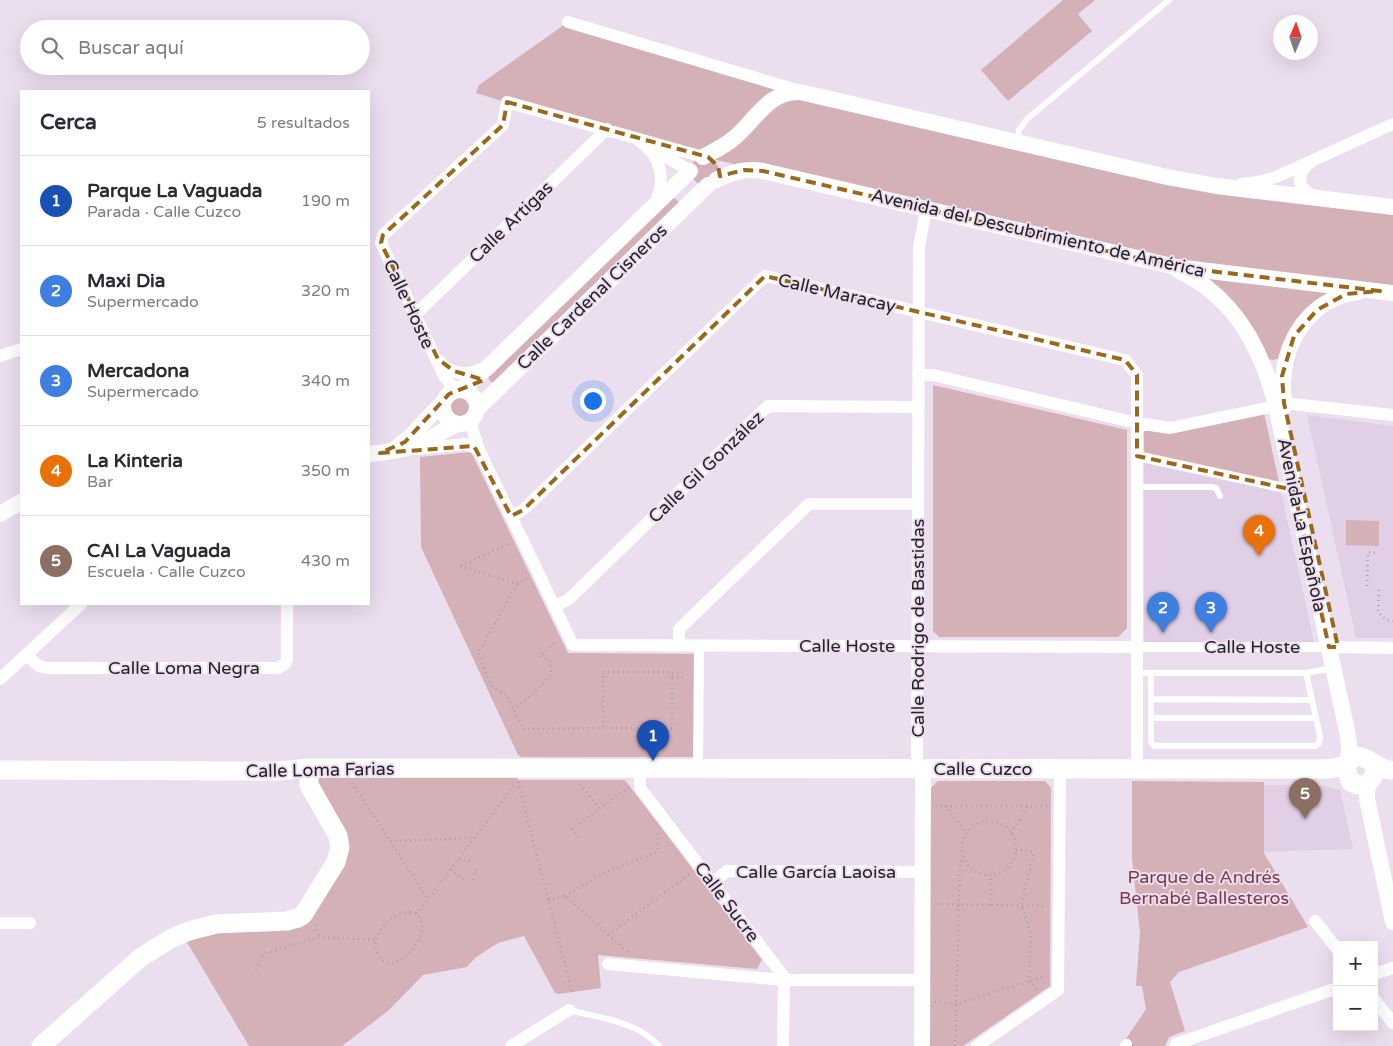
<!DOCTYPE html>
<html lang="es">
<meta charset="utf-8">
<style>
:root{--surface:#fff;--page:#f2f2f3;--text:#2b2b33;--muted:#7c7c81;--line:#e1e1e2;--accent:#db2777}
body{margin:0;font-family:"Varela Round",sans-serif;background:var(--page);color:var(--text)}
.controls{position:absolute;right:15px;bottom:15px;display:grid;overflow:hidden;border-radius:0px;box-shadow:0 5px 20px #0002}
.controls button{width:45px;height:45px;display:grid;place-items:center;padding:0;border:0;border-bottom:1px solid var(--line);background:var(--surface);color:var(--text);font:25px sans-serif}
.compass{position:absolute;left:1273px;top:15px;width:45px;height:45px;border-radius:50%;background:var(--surface);box-shadow:0 5px 20px #0002;rotate:2deg}
.you{position:absolute;left:592px;top:400px;width:18px;height:18px;margin:-12px;border:4px solid #fff;border-radius:50%;background:#1a73e8;box-shadow:0 0 0 8px #1a73e833}
.badge{display:grid;place-items:center;width:32px;height:32px;border-radius:50%;background:var(--accent);color:#fff;font-size:16px;font-weight:700}
.pin{position:absolute;translate:-50% -41px;filter:drop-shadow(0 1px 2px #0008)}
.pin::after{content:'';position:absolute;top:26px;width:18px;height:15px;background:inherit;clip-path:polygon(0 0,100% 0,50% 100%)}
.list{margin:0;padding:0;list-style:none}
h2{display:flex;justify-content:space-between;align-items:center;height:65px;margin:0;padding:0 20px;font-size:21px}
h2 small{font-size:16px;font-weight:400;color:var(--muted)}
.list li{display:grid;grid-template-columns:32px 1fr auto;gap:15px;align-items:center;box-sizing:border-box;height:90px;padding:0 20px;border-top:1px solid var(--line)}
.list b{display:block;font-size:19px;white-space:nowrap}
.list p{margin:0;font-size:16px;white-space:nowrap;color:var(--muted)}
.list em{font-size:16px;font-style:normal;color:var(--muted)}
.icon{flex:none;width:28px;height:28px;fill:none;stroke:currentColor;stroke-width:2;stroke-linecap:round;stroke-linejoin:round}
.map{position:relative;flex:none;width:1393px;height:1046px;overflow:hidden}
.search{position:absolute;background:var(--surface);box-shadow:0 5px 20px #0002;left:20px;top:20px;width:350px;height:55px;display:flex;align-items:center;gap:12px;box-sizing:border-box;padding:0 18px;border-radius:28px;color:var(--muted);font-size:19px}
.panel{position:absolute;background:var(--surface);box-shadow:0 5px 20px #0002;left:20px;top:90px;width:350px;height:515px;border-radius:0px}
.map>svg:first-child{display:block}
</style>
<div class="map">
<svg width="1393" height="1046" viewBox="0 0 1393 1046">
<rect width="100%" height="100%" fill="#ebdeef"/>
<path fill="#e1cfe6" d="M1307,415L1393,426V638H1356Z
M1144,457L1280,487L1315,647H1144Z
M1264,785L1324,786L1340,790L1353,849L1264,852Z"/>
<path fill="#d4b0b7" d="M1063,0H1095L1078,14L1092,31L1008,101L981,70Z
M568,22L771,81L1167,177L1393,207V293L1336,298L1280,358L1273,360L1266,359L1194,278L713,159L718,166L719,171L700,185L693,179L692,165L694,161L476,93L479,85Z
M672,197L678,201L681,206L496,384L490,381L487,374Z
M933,385L1127,430V628L1118,637H939L933,631Z
M452,392H468L476,401L470,421C450,432 433,405 452,392Z
M1263,408L1280,487L1144,457V423L1170,428Z
M471,452L568,653L699,654L698,757H521L518,755L421,547L420,457Z
M1346,520L1379,521V546L1346,545Z
M320,776H517L518,780H625L762,960L757,969L598,955L601,988L559,994L555,993L524,936L498,943L475,958L467,967L423,975L388,1011L342,1046H249L185,939L192,934L287,926L340,865L316,787L318,778Z
M938,781H1045L1051,788L1050,986L963,1046H929L930,789Z
M1132,781L1264,782V853L1308,927L1179,972L1170,982L1185,1031L1169,1037L1165,1046H1125L1124,1042L1146,1009L1142,986H1136L1140,933L1132,858Z"/>
<g fill="none" stroke-linecap="round" stroke-linejoin="round">
<path stroke="#a99fac" stroke-width="2.5" stroke-dasharray="1 4" stroke-linecap="butt" d="M460,566L517,584L528,578
M461,566L510,543
M517,584L478,653L491,685L507,696L523,729L603,728
M1367,586L1368,552L1379,553
M1379,590L1378,612L1386,620L1393,621
M603,672H672V728H603Z
M672,677H687
M513,710L533,694L551,675L550,661L540,656L553,644L558,642
M518,782L572,992
M352,783L428,899
M580,784L599,808
M936,806H1048
M945,806L967,832
M962 848a27 27 0 1 1 54 0a27 27 0 1 1-54 0Z
M1011,833L1028,806
M579,837L572,829L629,787
M390,841L473,838
M1016,850H1024L1034,853L1021,905L1031,933L1029,981L1038,991
M459,859L470,861
M451,869L464,881
M473,880L476,866
M565,896L606,872L657,852L658,833
M548,900L565,896L629,953
M937,904L1047,906
M991,905V875
M410,912C439,917 410,970 384,962C362,944 387,912 410,912Z
M417,914L515,784
M315,925L320,937
M608,935L691,873
M256,970L263,954L320,937L375,940
M935,1002L956,1004L1046,976
M955,1046L960,865L963,856"/>
<path stroke="#fff" stroke-width="6" d="M1017,141L1019,130L1027,119L1169,0
M1136,487H1211L1216,488L1220,496
M1137,673H1306L1332,668
M1151,673V742L1154,746H1315L1319,743L1320,736L1306,673
M1151,699L1312,700
M1151,718H1316
M569,1010C599,1018 637,1021 659,1046"/>
<path stroke="#fff" stroke-width="10" d="M1137,456L1294,490
M1137,647H1334
M698,768L699,646
M1125,1046L1127,1044"/>
<path stroke="#fff" stroke-width="12" d="M568,22L800,91
M639,141C662,156 666,180 655,204
M650,147L690,171
M1310,163C1294,175 1298,191 1317,197
M1241,184L1258,182L1276,177L1393,124
M381,243L383,235L503,125L507,102L703,157
M381,243L444,376L451,385L460,390
M415,315L607,129
M0,356L21,349
M438,360C450,374 466,377 483,368
M918,375H933L1137,423L1170,428L1276,406
M1284,403L1393,415
M473,418L472,428L479,450L573,645L1137,647
M416,449L466,444L479,450
M511,516L523,510L765,276L1125,360L1137,375V770
M554,607L569,599L768,406L918,407
M679,646V629L809,504H918
M1338,647L1393,648
M26,655L39,666L47,668H278L285,664L287,659V604
M0,679L81,604
M640,768V788L784,977L783,1046
M917,769L919,247L926,209
M712,883L727,871L923,872
M1315,921L1337,949
M0,923H30
M608,964L784,980H923
M1374,974L1393,968
M1374,999L1393,1023
M511,1046L569,1010
M977,1046L1058,990L1060,770
M1175,1046L1176,1044L1337,988"/>
<path stroke="#fff" stroke-width="16" d="M703,157C714,151 725,146 734,138C755,121 769,90 800,92L1167,177L1216,186L1393,207
M716,180C732,172 745,168 763,171L1176,267L1393,293
M1179,271C1234,296 1262,349 1276,406L1347,731L1349,744L1348,763
M460,390L488,367L690,171
M443 407a17 17 0 1 1 34 0a17 17 0 1 1-34 0Z
M1285,406C1275,355 1303,299 1358,292
M477,409L708,185
M396,448L411,436L444,401
M369,454C387,452 405,450 422,443C434,437 445,429 457,424
M0,514L21,502
M917,769L923,775L922,1046
M1370,781L1367,790V799L1393,922"/>
<path stroke="#fff" stroke-width="19" d="M1372,762L1375,769C1374,783 1362,789 1351,782L1346,770C1353,740 1374,768 1389,770
M0,770L277,771L309,768L1325,769L1340,767L1348,763
M41,1046L140,958L170,939L189,931L216,924L287,921L298,918L303,915L336,862L340,847L338,836L309,785V768"/>
</g>
<path fill="none" stroke="#9a681c" stroke-width="4" stroke-dasharray="10 6" stroke-linejoin="round" d="M507,102L708,157L718,166L720,176L744,170L763,171L1176,267L1380,291L1346,294L1317,310L1294,336L1282,376L1284,403L1338,647H1329L1294,490L1137,456V375L1125,360L765,276L523,510L511,516L474,446L380,453L405,442L449,394L484,380L454,371L438,359L381,243L383,235L503,125Z"/>
<g text-anchor="middle" dominant-baseline="central" stroke-width="4" stroke-linejoin="round" paint-order="stroke">
<g font-size="18" fill="#262127" stroke="#ebdeef">
<text transform="translate(511 222) rotate(-44)">Calle Artigas</text>
<text transform="translate(1038 233) rotate(13)">Avenida del Descubrimiento de América</text>
<text transform="translate(837 293) rotate(13)">Calle Maracay</text>
<text transform="translate(592 297) rotate(-44)">Calle Cardenal Cisneros</text>
<text transform="translate(409 304) rotate(65)">Calle Hoste</text>
<text transform="translate(706 467) rotate(-44)">Calle Gil González</text>
<text transform="translate(1302 525) rotate(78)">Avenida La Española</text>
<text transform="translate(918 628) rotate(-90)">Calle Rodrigo de Bastidas</text>
<text x="847" y="646">Calle Hoste</text>
<text x="1252" y="647">Calle Hoste</text>
<text x="184" y="668">Calle Loma Negra</text>
<text x="983" y="769">Calle Cuzco</text>
<text transform="translate(320 770) rotate(-1)">Calle Loma Farias</text>
<text x="816" y="872">Calle García Laoisa</text>
<text transform="translate(727 902) rotate(53)">Calle Sucre</text>
</g>
<g font-size="18" fill="#7a394a" stroke="#ebdeef">
<text x="1204" y="877">Parque de Andrés<tspan x="1204" dy="21">Bernabé Ballesteros</tspan></text>
</g>
</g>
</svg>
<div class="controls">
<button>+</button>
<button>−</button>
</div>
<svg class="compass" viewBox="-18 -18 36 36"><path d="M0-13l5 13h-10z" fill="#e53935"/><path d="M0 13l5-13h-10z" fill="#7c7c81"/></svg>
<div class="you"></div>
<div class="pin badge" style="left:653px;top:761px;background:#1a4fb4">1</div>
<div class="pin badge" style="left:1163px;top:633px;background:#3f7fe0">2</div>
<div class="pin badge" style="left:1211px;top:633px;background:#3f7fe0">3</div>
<div class="pin badge" style="left:1259px;top:556px;background:#e8710a">4</div>
<div class="pin badge" style="left:1305px;top:819px;background:#8d6e63">5</div>
<div class="search"><svg class="icon" aria-label="search" viewBox="0 0 24 24"><circle cx="10" cy="10" r="6"/><path d="M15 15l6 6"/></svg>Buscar aquí</div>
<section class="panel">
<h2>Cerca<small>5 resultados</small></h2>
<ul class="list">
<li><span class="badge" style="background:#1a4fb4">1</span><div><b>Parque La Vaguada</b><p>Parada · Calle Cuzco</p></div><em>190 m</em></li>
<li><span class="badge" style="background:#3f7fe0">2</span><div><b>Maxi Dia</b><p>Supermercado</p></div><em>320 m</em></li>
<li><span class="badge" style="background:#3f7fe0">3</span><div><b>Mercadona</b><p>Supermercado</p></div><em>340 m</em></li>
<li><span class="badge" style="background:#e8710a">4</span><div><b>La Kinteria</b><p>Bar</p></div><em>350 m</em></li>
<li><span class="badge" style="background:#8d6e63">5</span><div><b>CAI La Vaguada</b><p>Escuela · Calle Cuzco</p></div><em>430 m</em></li>
</ul>
</section>
</div>
